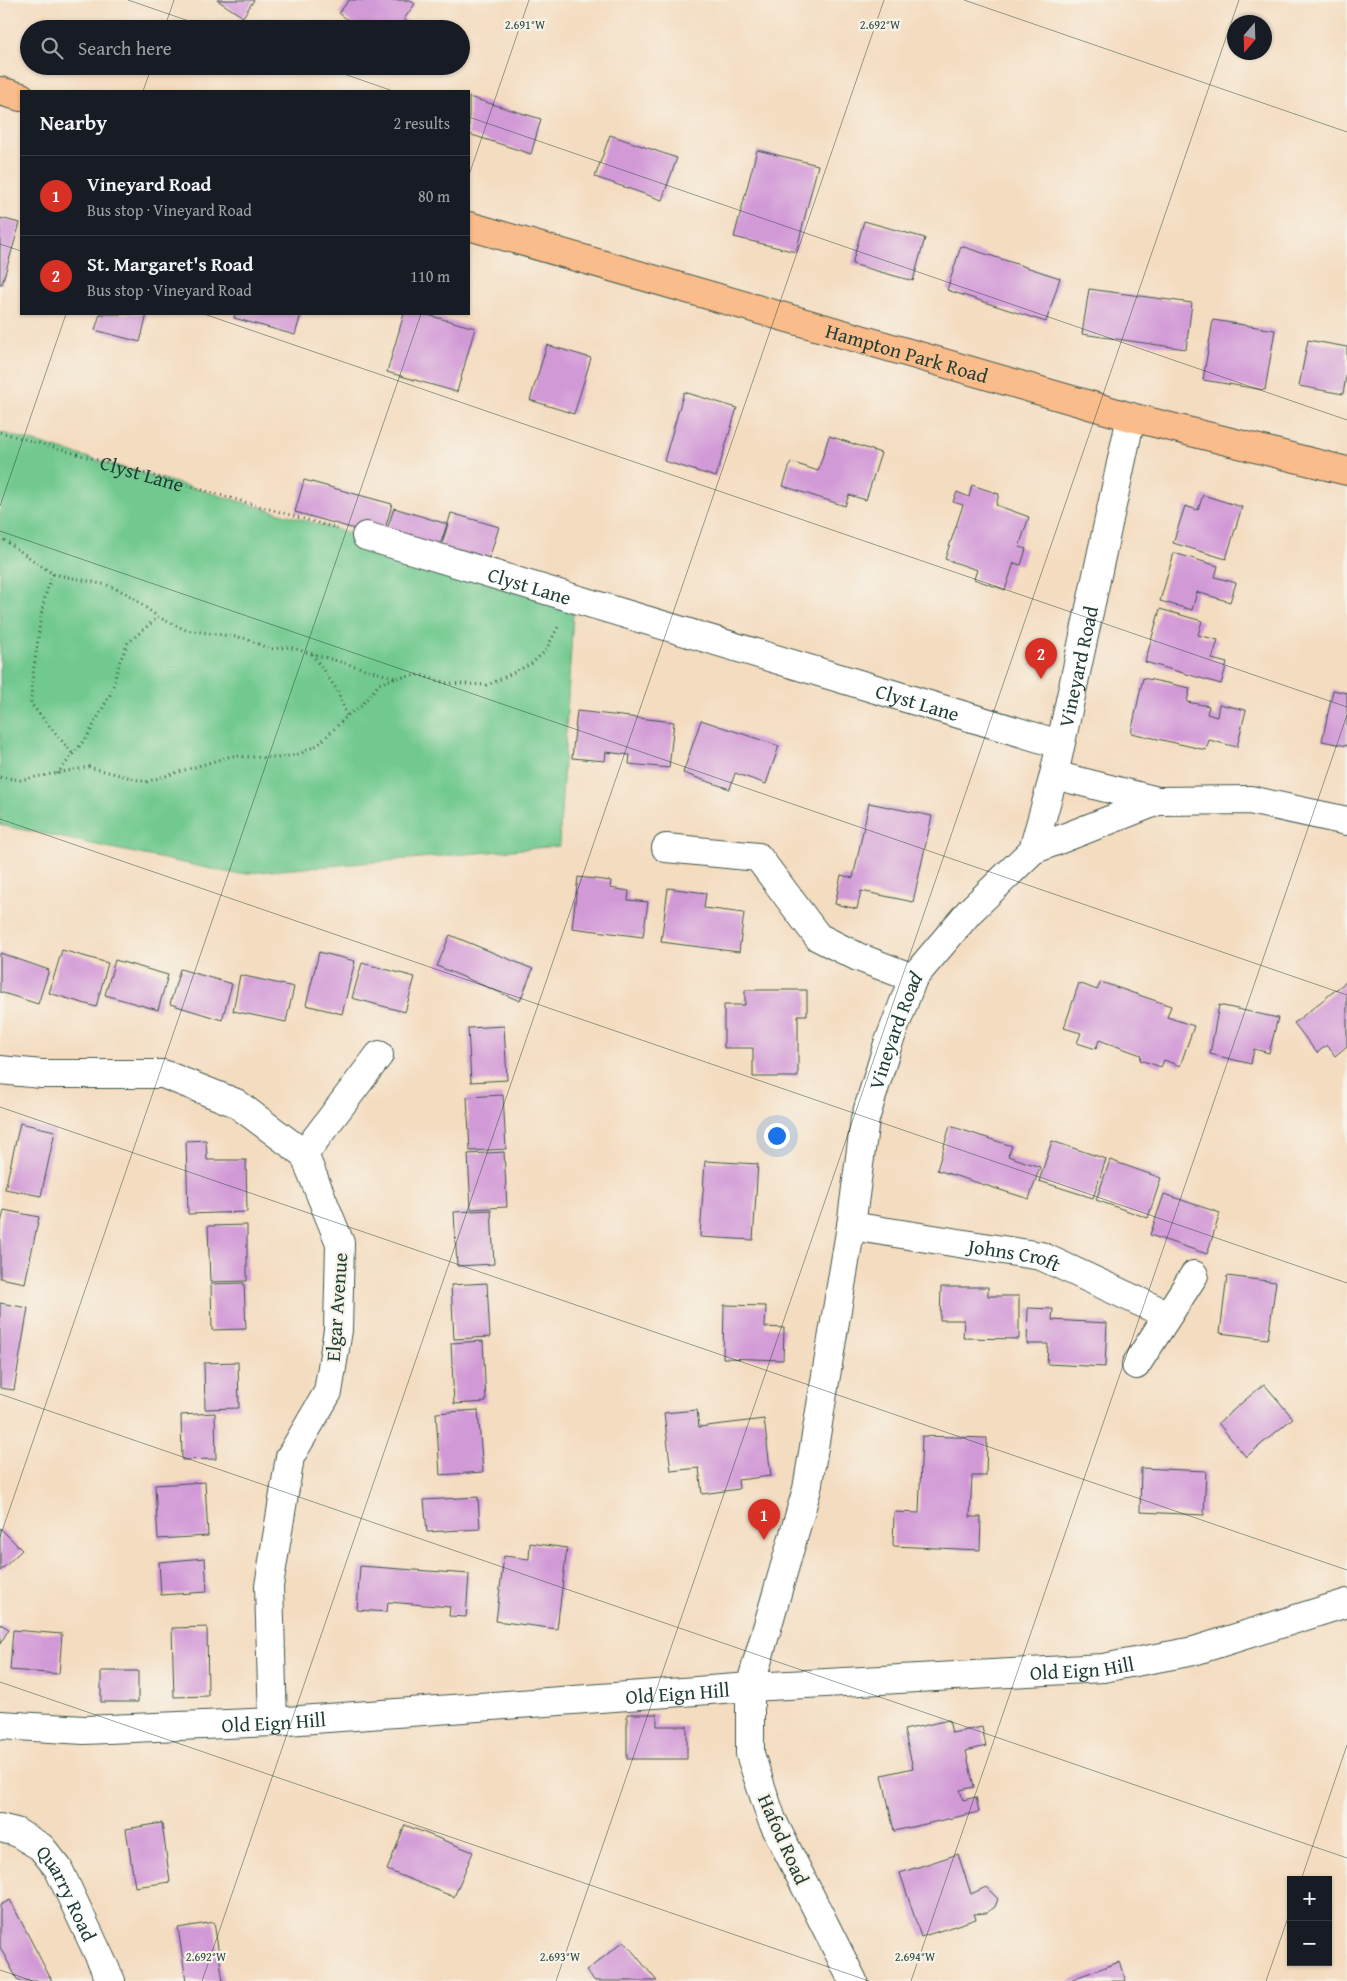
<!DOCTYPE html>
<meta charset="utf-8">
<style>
:root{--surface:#171b24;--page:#242831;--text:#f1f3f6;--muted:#9ea1a6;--line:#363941;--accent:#d93025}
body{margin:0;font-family:"Gentium Book Plus",serif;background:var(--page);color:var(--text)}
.controls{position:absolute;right:15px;bottom:15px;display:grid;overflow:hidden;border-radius:0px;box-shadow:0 1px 4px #0004}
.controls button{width:45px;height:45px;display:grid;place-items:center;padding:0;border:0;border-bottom:1px solid var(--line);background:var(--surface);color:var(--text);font:25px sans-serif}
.compass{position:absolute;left:1227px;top:15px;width:45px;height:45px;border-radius:50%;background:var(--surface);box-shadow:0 1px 4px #0004;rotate:199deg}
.you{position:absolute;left:776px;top:1135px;width:18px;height:18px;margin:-12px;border:4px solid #fff;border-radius:50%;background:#1a73e8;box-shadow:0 0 0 8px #1a73e833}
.badge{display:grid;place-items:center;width:32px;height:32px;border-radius:50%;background:var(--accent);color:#fff;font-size:16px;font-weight:700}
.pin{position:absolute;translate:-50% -41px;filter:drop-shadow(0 1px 2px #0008)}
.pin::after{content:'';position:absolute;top:26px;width:18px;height:15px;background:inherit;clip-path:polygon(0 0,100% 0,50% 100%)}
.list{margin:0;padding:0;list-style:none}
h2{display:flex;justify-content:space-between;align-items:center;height:65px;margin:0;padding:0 20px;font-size:21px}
h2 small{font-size:16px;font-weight:400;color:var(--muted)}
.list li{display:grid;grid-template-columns:32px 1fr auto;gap:15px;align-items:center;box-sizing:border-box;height:80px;padding:0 20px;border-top:1px solid var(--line)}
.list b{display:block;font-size:19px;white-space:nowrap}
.list p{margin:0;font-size:16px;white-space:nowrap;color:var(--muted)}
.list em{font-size:16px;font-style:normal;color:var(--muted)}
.icon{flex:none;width:28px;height:28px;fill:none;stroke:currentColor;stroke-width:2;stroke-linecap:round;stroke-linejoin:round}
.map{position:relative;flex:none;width:1347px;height:1981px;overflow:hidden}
.search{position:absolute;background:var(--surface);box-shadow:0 1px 4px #0004;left:20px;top:20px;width:450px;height:55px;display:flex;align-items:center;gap:12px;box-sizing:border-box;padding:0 18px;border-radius:28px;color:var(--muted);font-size:19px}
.panel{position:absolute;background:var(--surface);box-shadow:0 1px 4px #0004;left:20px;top:90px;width:450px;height:225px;border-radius:0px}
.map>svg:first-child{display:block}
</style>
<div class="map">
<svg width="1347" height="1981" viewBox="0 0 1347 1981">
<rect width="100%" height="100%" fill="#f7f3e8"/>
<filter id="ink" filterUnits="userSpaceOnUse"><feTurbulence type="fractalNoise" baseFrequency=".02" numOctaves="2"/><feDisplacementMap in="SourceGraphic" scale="10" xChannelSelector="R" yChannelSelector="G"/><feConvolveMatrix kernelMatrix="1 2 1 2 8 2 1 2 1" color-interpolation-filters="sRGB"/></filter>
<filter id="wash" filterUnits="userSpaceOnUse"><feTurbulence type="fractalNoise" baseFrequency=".0096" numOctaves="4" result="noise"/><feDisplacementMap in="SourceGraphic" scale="20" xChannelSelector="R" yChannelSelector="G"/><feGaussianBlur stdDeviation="1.12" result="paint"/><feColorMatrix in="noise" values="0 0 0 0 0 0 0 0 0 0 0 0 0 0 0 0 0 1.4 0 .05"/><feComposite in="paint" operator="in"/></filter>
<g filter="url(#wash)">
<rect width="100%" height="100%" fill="#f4dcc0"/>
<path fill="#71c98f" stroke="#488362" d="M0,432L574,598L559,846L236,874L0,825Z"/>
<g id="blocks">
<path fill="#d299d7" d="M217,0H254L243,17Z
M349,0H409L415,4L404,19L416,29H359L339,13Z
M469,97L541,119L531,154L469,134Z
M610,135L677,158L662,200L595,177Z
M757,150L818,165L796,252L734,237Z
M0,218L20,223L2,284H0Z
M864,221L925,238L913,281L852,264Z
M961,246L1060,278L1046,322L947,290Z
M1089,289L1192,303L1186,349L1082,334Z
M100,314H147L140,342L95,330Z
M235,314H301L295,335L234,318Z
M404,314H424L475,328L457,392L387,372Z
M1213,320L1275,330L1265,390L1203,380Z
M1308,340L1347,347V371L1343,394L1299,386Z
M547,345L591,358L574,414L530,400Z
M684,392L737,408L716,477L664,461Z
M829,436L881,453L866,500L849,495L845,506L783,486L791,462L818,471Z
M304,480L392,504L383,537L295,512Z
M972,485L999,494L996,505L1029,517L1019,547L1026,549L1021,565L1014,563L1005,590L974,579L977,570L945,559L963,505L953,502L957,492L969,497Z
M1203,495L1242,507L1226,559L1173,543L1185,506L1198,510Z
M394,508L447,524L438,552L385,536Z
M451,513L499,527L487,565L440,551Z
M1174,553L1218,566L1215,577L1236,583L1230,602L1197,592L1192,610L1160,601Z
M1160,609L1202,621L1198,635L1218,640L1212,659L1227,663L1221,684L1145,662Z
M1143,678L1190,688L1187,702L1209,706L1207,714L1217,717L1219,704L1246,710L1237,747L1209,740L1206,750L1131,733Z
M1333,690L1347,693V746L1322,741Z
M577,711L674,722L669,768L629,764L630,755L606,752L605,761L572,758Z
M701,720L779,746L766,784L735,773L730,789L683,773Z
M869,803L932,816L913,902L861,891L857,909L835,904L841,875L853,878Z
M578,877L611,881L610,888L629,891L628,900L648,902L643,937L572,928Z
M668,888L706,893L704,908L744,913L739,952L661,942Z
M450,935L533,969L520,1001L437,966Z
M62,950L108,963L96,1007L49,993Z
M319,952L355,961L342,1014L306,1005Z
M0,953L49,970L38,1004L0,992Z
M115,960L168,975L158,1010L105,995Z
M362,963L415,977L405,1012L352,998Z
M180,969L232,984L222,1020L170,1004Z
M240,975L294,987L286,1022L233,1011Z
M1347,981V1046L1335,1056L1327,1045L1317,1053L1294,1023Z
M1101,982L1171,1006L1167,1017L1194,1026L1180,1066L1164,1060L1161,1067L1140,1060L1141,1055L1099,1040L1096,1049L1077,1043L1081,1033L1064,1028L1079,983L1097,990Z
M745,990H807V1015H798V1077H753V1048H724V1005H745Z
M1219,1005L1278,1018L1269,1053L1254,1049L1251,1064L1210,1054Z
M504,1026L507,1080L471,1082L468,1028Z
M503,1095L506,1149L470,1151L467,1097Z
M20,1123L55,1131L41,1196L5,1189Z
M950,1126L1012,1146L1008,1156L1040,1167L1029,1199L937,1170Z
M206,1140L207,1160H246L247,1212L188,1214L186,1141Z
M1052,1141L1106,1159L1093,1198L1039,1181Z
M504,1152L507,1207L471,1209L468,1154Z
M1110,1160L1161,1178L1148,1218L1096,1200Z
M705,1161L758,1164L753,1240L700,1237Z
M1164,1194L1220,1213L1207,1254L1150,1235Z
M4,1210L39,1217L25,1283L0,1278V1228Z
M491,1210L494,1264L457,1266L454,1212Z
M247,1225V1281L210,1282L208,1226Z
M1227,1276L1276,1282L1268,1339L1220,1333Z
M244,1283L246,1329L212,1330L211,1284Z
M487,1283L490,1337L454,1339L451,1285Z
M941,1287H988V1296H1019V1339L963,1338L964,1320H940Z
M0,1303L28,1308L14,1390L0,1388Z
M724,1305L766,1306L765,1327L784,1328L783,1360L723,1358Z
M1028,1308L1053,1309L1052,1320L1107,1323L1105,1367L1047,1364L1048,1344H1027Z
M483,1341L486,1402L454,1404L451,1343Z
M238,1362L239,1408L205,1409L204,1363Z
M1264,1384L1293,1418L1246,1457L1218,1423Z
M478,1410L483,1472L440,1475L436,1413Z
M697,1410L699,1427L764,1419L771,1476L738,1480L739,1489L702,1494L699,1468L671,1471L664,1413Z
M215,1413L216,1459L182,1460L181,1415Z
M922,1436L987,1438L986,1476H972L970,1517H981L980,1550L893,1546L894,1512L919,1513Z
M1141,1468L1206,1471L1204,1515L1140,1512Z
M205,1482L208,1536L158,1539L155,1485Z
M478,1497L480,1529L427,1532L424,1500Z
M0,1528L22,1550L0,1571Z
M530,1543L567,1548L557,1629L496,1621L504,1556L529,1559Z
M205,1558L207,1592L161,1595L159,1562Z
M360,1566L469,1574L466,1617L449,1616L450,1607L388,1602L387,1612L357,1610Z
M0,1624L9,1629L0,1644Z
M207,1627L208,1696L174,1697L172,1628Z
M13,1630L62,1634L59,1674L10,1670Z
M101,1671H138V1702H101Z
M627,1714H657V1726H687V1759H627Z
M949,1720L952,1733L982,1727L986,1746L966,1751L974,1787L960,1790L963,1800L976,1797L979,1812L894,1831L882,1775L913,1768L904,1730Z
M162,1823L170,1882L135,1887L126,1829Z
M405,1825L473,1852L454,1897L387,1870Z
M958,1854L971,1894L986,1887L998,1899L995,1907L986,1913L974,1914L976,1919L921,1937L900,1873Z
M10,1900L52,1981H18L0,1947V1905Z
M214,1922L223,1981H186L178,1928Z
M624,1941L657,1981H595L586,1971Z
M1119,1962L1126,1981H1067Z"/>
</g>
</g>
<g filter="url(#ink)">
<use href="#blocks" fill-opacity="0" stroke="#3f5549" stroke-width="1"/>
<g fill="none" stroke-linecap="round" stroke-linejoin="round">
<g stroke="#3f5549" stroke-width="30">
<g id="minor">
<path id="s2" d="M366,536L1059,744"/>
<path d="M1054,775L1158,801L1250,800L1347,821"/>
<path d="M666,848L758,857L818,937L858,957L913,978"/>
<path d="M1033,850L1158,801"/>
<path d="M0,1070L42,1074H163L236,1103L304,1154L340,1243L338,1330L328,1392L290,1457L269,1586L273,1722"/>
<path d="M304,1154L379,1055"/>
<path id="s3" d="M851,1226L1041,1256L1168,1315"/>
<path d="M1136,1365L1194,1275"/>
<path id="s4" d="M0,1725L84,1730L273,1722L750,1687L1103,1668L1194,1651L1347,1603"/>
<path id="s5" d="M0,1828L16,1832L41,1847L58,1868L111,1981"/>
<path id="s6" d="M853,1981L772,1820L750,1754V1687L807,1489L851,1226L865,1119L887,1047L913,978L969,912L1033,850L1054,775L1131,417"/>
</g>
</g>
<g stroke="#3f5549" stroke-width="30">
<g id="major">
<path d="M0,91L21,97"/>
<path id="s7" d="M469,226L1131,417L1347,471"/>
</g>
</g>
<g stroke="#3f5549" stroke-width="3" stroke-dasharray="1 4" stroke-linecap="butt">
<path id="s1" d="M0,432L339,529"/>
<path d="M0,537L53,574L107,585L128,594L158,617L186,630L244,638L270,649L289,647L396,678L420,675L446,683L488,685L531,664L546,650L559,625"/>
<path d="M53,574C41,603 40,623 36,654C33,671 31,687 31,704L73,754"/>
<path d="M312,654L337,690L347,716"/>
<path d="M57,774L87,737L111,693L120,661L128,643L158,617"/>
<path d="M0,777L20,780L89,767L146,782L231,756L277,758L300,754L319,744L347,716L361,706L379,684L395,678"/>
</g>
<use href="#minor" stroke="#fff" stroke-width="28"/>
<use href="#major" stroke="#f9bc8a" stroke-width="28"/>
</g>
</g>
<path fill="none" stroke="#1f3d34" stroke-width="1" stroke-opacity="0.45" d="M128,0L212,29M964,0L1347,132M164,29L174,0M321,66L393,91M143,91L152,66M469,117L1347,420M469,175L529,0M0,244L21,251M204,314L1347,707M0,506L66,314M0,531L1347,995M0,819L1347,1283M0,1107L1347,1570M0,1394L1347,1858M0,1537L421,314M0,1682L869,1981M1301,1880L1347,1745M0,1970L33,1981M202,1981L884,0M556,1981L1239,0M911,1981L1347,715M1266,1981L1291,1909"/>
<g text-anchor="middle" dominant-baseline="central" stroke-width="4.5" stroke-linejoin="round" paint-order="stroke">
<g font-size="20" fill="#1f3d34" stroke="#f7f3e8">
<text stroke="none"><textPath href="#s7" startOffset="456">Hampton Park Road</textPath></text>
<text stroke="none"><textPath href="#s1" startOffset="148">Clyst Lane</textPath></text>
<text stroke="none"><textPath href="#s2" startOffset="171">Clyst Lane</textPath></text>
<text stroke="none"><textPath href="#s6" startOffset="1411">Vineyard Road</textPath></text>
<text stroke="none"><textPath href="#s2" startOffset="576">Clyst Lane</textPath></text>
<text stroke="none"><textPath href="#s6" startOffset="991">Vineyard Road</textPath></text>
<text stroke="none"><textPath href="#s3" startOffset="166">Johns Croft</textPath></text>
<text transform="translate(336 1307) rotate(-86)">Elgar Avenue</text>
<text stroke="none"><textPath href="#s4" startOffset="1084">Old Eign Hill</textPath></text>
<text stroke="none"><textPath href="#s4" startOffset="679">Old Eign Hill</textPath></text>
<text stroke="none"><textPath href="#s4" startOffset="274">Old Eign Hill</textPath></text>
<text transform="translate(784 1839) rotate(66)">Hafod Road</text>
<text stroke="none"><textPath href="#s5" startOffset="99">Quarry Road</textPath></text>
</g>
</g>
<g font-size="12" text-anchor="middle" fill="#1f3d34" stroke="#f7f3e8" stroke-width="4.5" stroke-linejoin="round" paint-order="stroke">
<text x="525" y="29">2.691°W</text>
<text x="880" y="29">2.692°W</text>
<text x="206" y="1961">2.692°W</text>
<text x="560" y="1961">2.693°W</text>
<text x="915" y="1961">2.694°W</text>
</g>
</svg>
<div class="controls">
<button>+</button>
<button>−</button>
</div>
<svg class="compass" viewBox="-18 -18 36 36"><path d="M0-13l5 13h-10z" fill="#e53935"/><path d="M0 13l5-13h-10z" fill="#9ea1a6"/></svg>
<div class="you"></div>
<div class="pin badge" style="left:764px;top:1540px">1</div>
<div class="pin badge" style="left:1041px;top:679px">2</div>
<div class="search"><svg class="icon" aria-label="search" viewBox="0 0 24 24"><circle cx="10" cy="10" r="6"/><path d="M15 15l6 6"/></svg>Search here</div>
<section class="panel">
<h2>Nearby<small>2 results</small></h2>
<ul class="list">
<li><span class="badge">1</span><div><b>Vineyard Road</b><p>Bus stop · Vineyard Road</p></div><em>80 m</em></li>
<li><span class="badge">2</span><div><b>St. Margaret's Road</b><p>Bus stop · Vineyard Road</p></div><em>110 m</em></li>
</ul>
</section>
</div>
